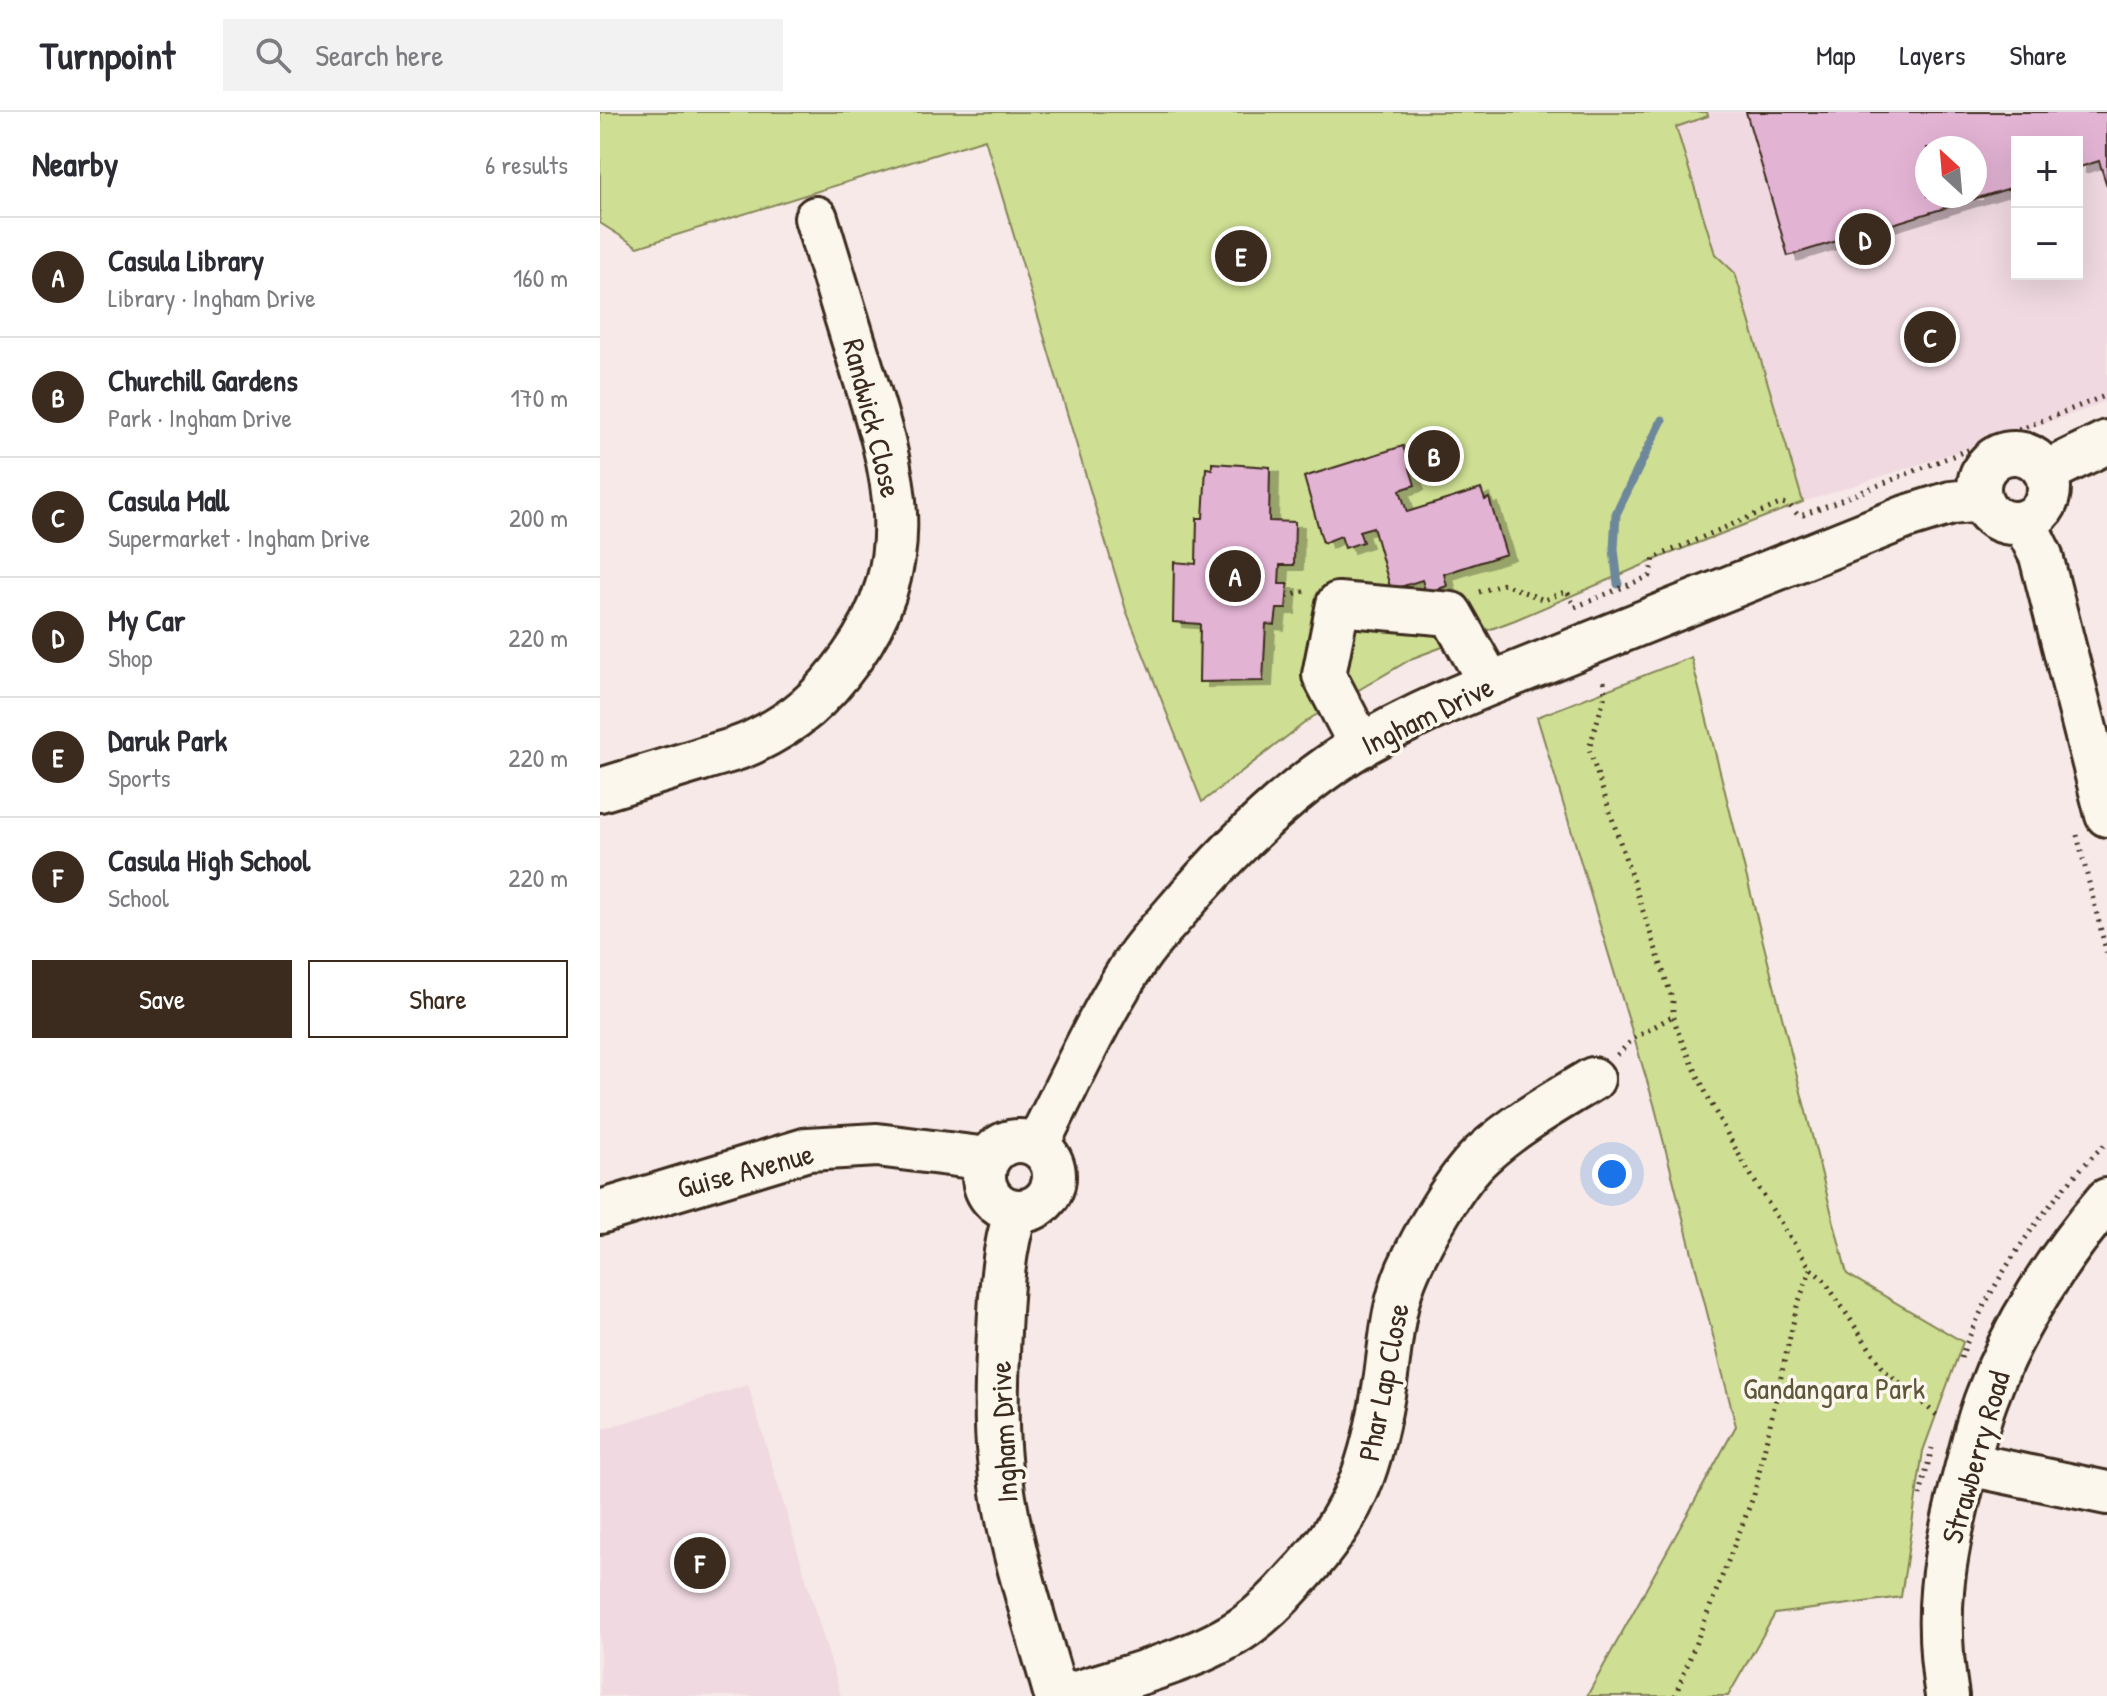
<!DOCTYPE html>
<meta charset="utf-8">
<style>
:root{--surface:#fff;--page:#f2f2f3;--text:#2b2b33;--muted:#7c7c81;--line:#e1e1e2;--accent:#3b2a1e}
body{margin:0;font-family:"Patrick Hand",sans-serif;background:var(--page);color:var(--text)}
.controls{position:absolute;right:24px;top:24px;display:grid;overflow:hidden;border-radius:0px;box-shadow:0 8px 32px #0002}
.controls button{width:72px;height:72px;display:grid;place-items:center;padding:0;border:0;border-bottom:2px solid var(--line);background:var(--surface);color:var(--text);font:40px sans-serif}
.compass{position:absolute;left:1315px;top:24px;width:72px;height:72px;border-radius:50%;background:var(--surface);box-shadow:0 8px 32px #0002;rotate:334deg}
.you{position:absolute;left:1012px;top:1062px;width:28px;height:28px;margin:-20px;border:6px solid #fff;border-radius:50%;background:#1a73e8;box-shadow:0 0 0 12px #1a73e833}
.badge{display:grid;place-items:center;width:52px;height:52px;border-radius:50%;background:var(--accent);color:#fff;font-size:26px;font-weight:700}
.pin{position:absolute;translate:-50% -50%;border:4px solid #fff;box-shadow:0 2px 8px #0006}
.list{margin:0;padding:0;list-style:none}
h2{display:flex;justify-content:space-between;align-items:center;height:104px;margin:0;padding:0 32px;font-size:34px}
h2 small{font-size:26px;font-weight:400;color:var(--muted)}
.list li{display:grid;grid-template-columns:52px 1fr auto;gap:24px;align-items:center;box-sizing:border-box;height:120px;padding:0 32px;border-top:2px solid var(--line)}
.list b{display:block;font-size:30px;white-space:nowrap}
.list p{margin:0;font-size:26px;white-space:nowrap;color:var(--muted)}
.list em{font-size:26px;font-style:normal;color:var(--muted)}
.actions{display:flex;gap:16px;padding:24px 32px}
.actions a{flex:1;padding:18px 0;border:2px solid var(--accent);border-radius:0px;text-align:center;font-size:28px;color:var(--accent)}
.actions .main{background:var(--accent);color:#fff}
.icon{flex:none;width:44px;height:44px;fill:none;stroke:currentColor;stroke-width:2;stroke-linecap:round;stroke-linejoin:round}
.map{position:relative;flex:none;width:1507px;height:1584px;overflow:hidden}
header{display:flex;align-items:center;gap:48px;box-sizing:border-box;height:112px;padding:0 40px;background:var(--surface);border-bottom:2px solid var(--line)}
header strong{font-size:38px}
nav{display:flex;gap:44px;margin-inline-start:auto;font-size:28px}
.search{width:560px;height:72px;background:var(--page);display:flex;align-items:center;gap:20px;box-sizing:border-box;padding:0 28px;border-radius:0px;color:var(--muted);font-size:30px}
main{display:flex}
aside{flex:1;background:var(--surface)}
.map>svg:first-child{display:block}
</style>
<header>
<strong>Turnpoint</strong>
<div class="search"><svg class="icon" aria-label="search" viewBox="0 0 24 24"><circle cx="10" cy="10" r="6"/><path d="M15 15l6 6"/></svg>Search here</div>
<nav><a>Map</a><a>Layers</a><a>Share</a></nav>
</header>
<main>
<aside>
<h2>Nearby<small>6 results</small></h2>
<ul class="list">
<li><span class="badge">A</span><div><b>Casula Library</b><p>Library · Ingham Drive</p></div><em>160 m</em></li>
<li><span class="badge">B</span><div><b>Churchill Gardens</b><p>Park · Ingham Drive</p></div><em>170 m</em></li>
<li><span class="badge">C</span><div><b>Casula Mall</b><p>Supermarket · Ingham Drive</p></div><em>200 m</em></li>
<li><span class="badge">D</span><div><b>My Car</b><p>Shop</p></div><em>220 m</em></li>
<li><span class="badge">E</span><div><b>Daruk Park</b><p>Sports</p></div><em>220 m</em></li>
<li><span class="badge">F</span><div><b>Casula High School</b><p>School</p></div><em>220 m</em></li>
</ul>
<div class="actions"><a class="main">Save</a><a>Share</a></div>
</aside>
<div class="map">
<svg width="1507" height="1584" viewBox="0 0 1507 1584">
<defs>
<filter id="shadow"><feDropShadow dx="9" dy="5" stdDeviation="0" flood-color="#0004"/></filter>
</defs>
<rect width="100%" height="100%" fill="#f6e9e7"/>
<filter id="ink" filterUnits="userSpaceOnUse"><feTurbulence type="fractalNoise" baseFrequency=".0125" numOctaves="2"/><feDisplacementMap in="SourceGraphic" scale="16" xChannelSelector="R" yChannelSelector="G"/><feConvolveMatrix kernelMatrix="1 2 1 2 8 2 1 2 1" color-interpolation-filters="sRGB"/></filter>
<g filter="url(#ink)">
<path fill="#f0d9e1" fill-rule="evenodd" d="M1107,0H1507V288L1485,298L1203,390L1135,161L1115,142L1076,15L1107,4ZM1417,30H1477V162H1417ZM1327,36H1375V84H1327Z
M148,1273L241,1584H0V1318Z"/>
<path fill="#cede92" stroke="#848458" stroke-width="2" d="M0,0H1107L1108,4L1076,15L1115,142L1135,161L1203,390L1064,444L915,508L813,546L711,606L602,690L526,498L385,27L38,135L0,111Z
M1091,545L1247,1162L1363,1230L1323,1339L1301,1485L1175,1502L1128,1584H987L1136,1314L1054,992L937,605Z"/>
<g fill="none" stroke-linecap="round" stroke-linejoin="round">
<path stroke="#6e889b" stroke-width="9" d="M1018,472L1014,437L1016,402L1062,308"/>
</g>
<path fill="#e3b3d4" stroke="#3b2a1e" stroke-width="2" fill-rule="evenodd" filter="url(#shadow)" d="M1146,0H1507V74L1499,49L1477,56V30H1417V74L1188,144ZM1327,36H1375V84H1327Z
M803,334L815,373L800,378L807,400L881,377L885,388L889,386L906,442L844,462L847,474L826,481L822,468L791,478L773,415L759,419L763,430L745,436L741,424L723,431L704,365Z
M612,351L670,355L669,409L695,410L694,453H680L679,472H688L686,497H677L675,513L666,512L663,569L599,570L600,512L573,510L574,450L596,452L597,406H603L606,356L612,357Z"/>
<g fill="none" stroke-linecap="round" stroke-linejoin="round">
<g stroke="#3b2a1e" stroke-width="48">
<path id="minor" d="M1379 376a35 35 0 1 1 70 0a35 35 0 1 1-70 0Z
M1446,360L1507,330
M1424,410L1441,444L1507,703
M761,634L724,563L738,492L851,502L890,571
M0,678C33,668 66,658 99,648C116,642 134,639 151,631C196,610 222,586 251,546C321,449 295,361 262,257C247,207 231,156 216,106
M384 1064a35 35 0 1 1 70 0a35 35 0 1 1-70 0Z
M437,1033C470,970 498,904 538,845C548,830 561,817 573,803C626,740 692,674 763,632C802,610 842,591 884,574L1306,405L1351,391L1380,388
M416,1099C403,1137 401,1179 399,1219C397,1261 395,1305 399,1347C406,1428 435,1507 456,1584
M0,1100L208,1037L277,1033L388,1047
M1368,1352L1507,1381
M466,1584C521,1566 599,1548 646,1514C663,1502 680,1485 694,1469C756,1405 773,1351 786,1264C791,1228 793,1192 808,1158C823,1125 856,1066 883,1042C916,1012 955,990 993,967
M1347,1584C1334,1504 1342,1450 1362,1373C1370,1344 1376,1313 1387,1285C1413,1214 1458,1145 1507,1088"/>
</g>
<path stroke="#3b2a1e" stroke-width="5" stroke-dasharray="2 6" stroke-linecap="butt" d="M879,480L904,472L944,488L967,479L975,495L1050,464L1054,446L1182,391L1189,393L1197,402L1203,403L1507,283
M687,485L705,479
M1004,569L1005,583L989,637L1073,889C1071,912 1084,932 1093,953C1125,1025 1167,1091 1211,1157L1224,1168L1284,1258L1340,1306
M1477,723L1507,842
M1017,943L1033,927L1071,905
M1361,1246C1386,1174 1451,1083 1507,1030
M1320,1384L1332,1336
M1075,1584L1154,1383L1197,1194L1211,1157"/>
<use href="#minor" stroke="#fbf7ec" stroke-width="42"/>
</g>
</g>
<g text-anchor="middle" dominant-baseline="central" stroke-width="7" stroke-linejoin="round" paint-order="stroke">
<g font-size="30" fill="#3b2a1e" stroke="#fbf7ec">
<text transform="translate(273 306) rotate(76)">Randwick Close</text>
<text transform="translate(827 603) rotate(-26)">Ingham Drive</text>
<text transform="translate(145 1058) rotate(-15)">Guise Avenue</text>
<text transform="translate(783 1270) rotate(-79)">Phar Lap Close</text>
<text transform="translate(403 1320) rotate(-93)">Ingham Drive</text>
<text transform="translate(1375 1345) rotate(-74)">Strawberry Road</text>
</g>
<g font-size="30" fill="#60573b" stroke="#fbf7ec">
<text x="1234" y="1276">Gandangara Park</text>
</g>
</g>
</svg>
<div class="controls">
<button>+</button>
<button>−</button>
</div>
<svg class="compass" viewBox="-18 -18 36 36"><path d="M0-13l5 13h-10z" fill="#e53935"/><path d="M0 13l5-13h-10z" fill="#7c7c81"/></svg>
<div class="you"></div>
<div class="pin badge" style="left:635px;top:464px">A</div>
<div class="pin badge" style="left:834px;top:344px">B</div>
<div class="pin badge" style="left:1330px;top:225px">C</div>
<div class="pin badge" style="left:1265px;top:127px">D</div>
<div class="pin badge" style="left:641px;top:144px">E</div>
<div class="pin badge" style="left:100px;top:1451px">F</div>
</div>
</main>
